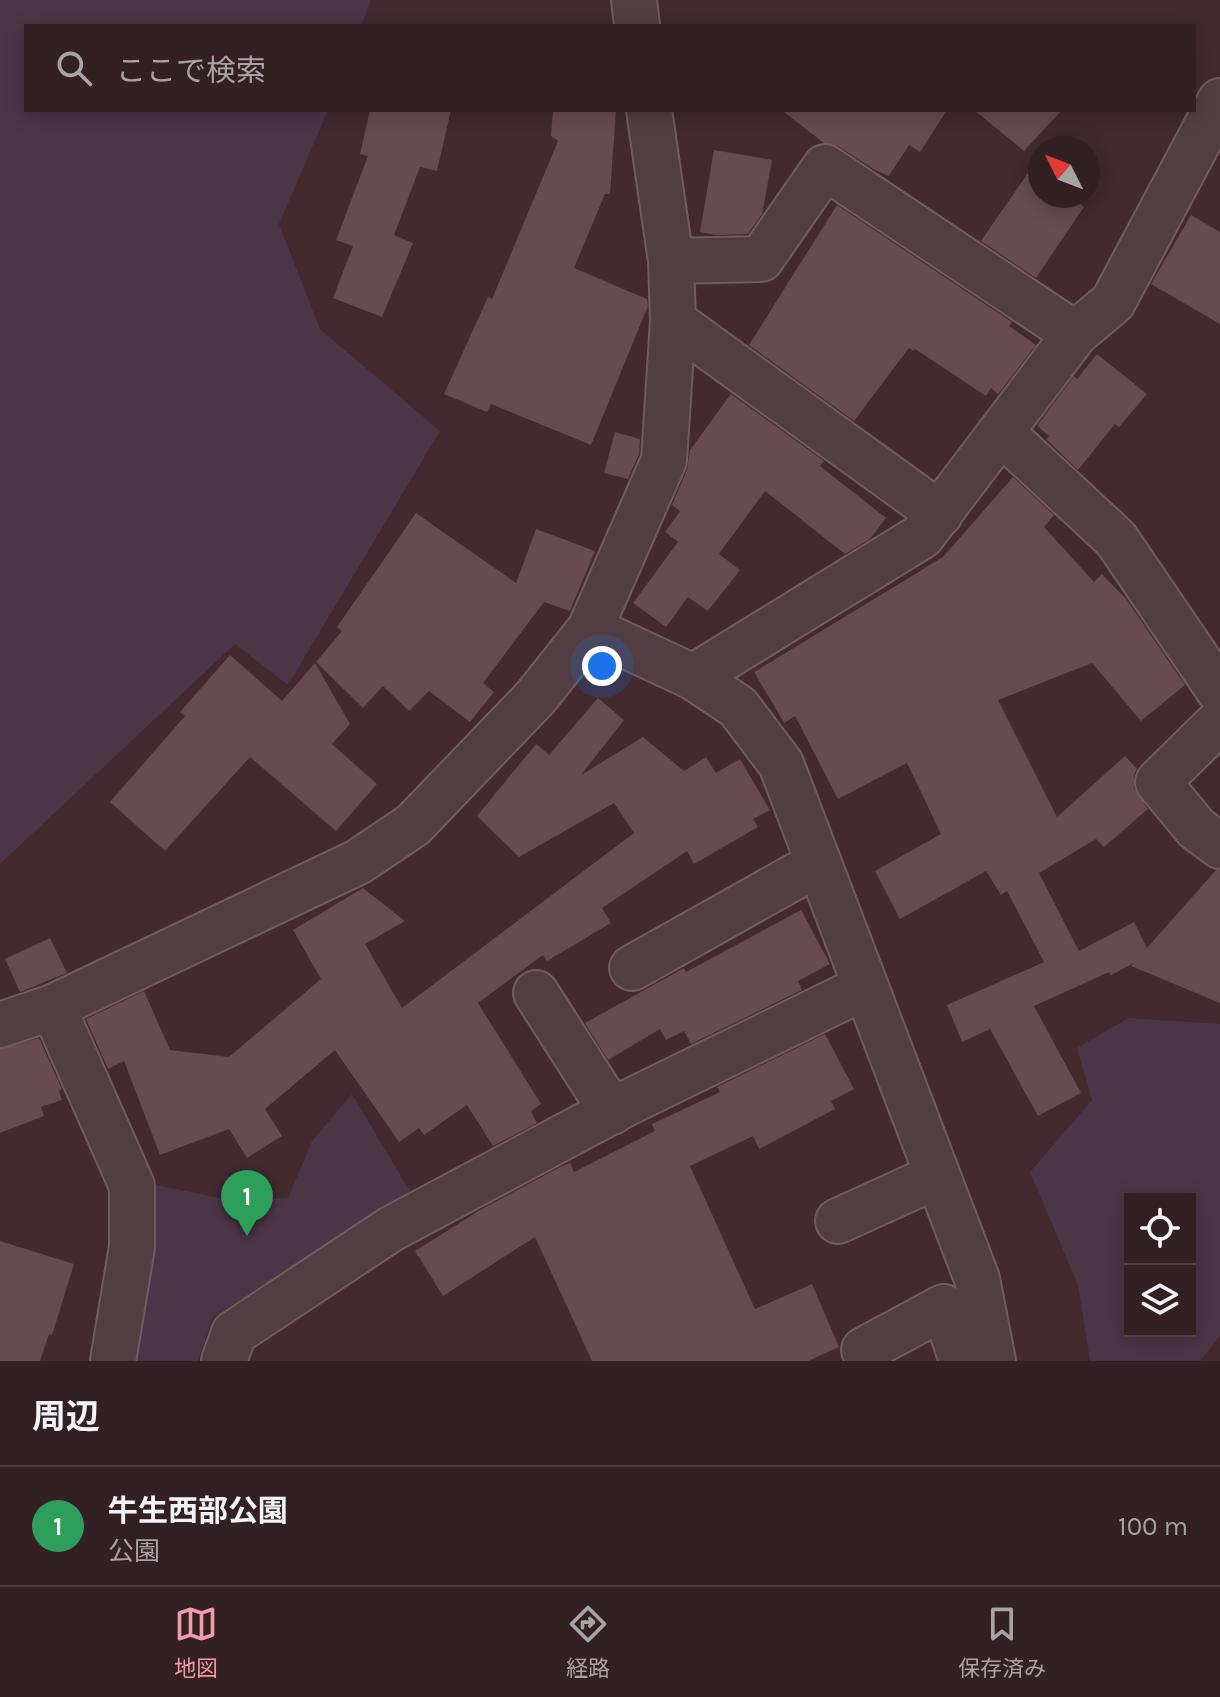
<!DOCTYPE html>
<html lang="ja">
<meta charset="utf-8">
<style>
:root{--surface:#322023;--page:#3d2d30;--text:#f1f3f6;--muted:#a8a3a6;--line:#4d3e41;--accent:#f19ba8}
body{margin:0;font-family:Karla,"Noto Sans JP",sans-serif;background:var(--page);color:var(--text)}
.controls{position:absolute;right:24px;bottom:24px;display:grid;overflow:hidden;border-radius:0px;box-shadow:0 4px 20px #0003}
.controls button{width:72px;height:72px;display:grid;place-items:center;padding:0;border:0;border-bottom:2px solid var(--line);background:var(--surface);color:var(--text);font:40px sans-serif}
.compass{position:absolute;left:1028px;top:136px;width:72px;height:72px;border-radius:50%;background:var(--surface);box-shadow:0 4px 20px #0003;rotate:312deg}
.you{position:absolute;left:602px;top:666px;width:28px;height:28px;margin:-20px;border:6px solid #fff;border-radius:50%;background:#1a73e8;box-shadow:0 0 0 12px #1a73e833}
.badge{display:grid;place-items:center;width:52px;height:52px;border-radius:50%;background:var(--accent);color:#fff;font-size:26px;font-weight:700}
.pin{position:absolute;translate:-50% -66px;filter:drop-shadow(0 2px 4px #0008)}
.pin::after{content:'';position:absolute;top:42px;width:28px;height:24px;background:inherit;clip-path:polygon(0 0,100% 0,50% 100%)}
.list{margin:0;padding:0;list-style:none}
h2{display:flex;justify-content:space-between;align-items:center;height:104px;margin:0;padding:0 32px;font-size:34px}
h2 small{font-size:26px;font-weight:400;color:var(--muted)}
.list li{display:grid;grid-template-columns:52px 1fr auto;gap:24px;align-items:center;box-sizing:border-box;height:120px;padding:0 32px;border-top:2px solid var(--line)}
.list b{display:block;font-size:30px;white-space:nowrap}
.list p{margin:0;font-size:26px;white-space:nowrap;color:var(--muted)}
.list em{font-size:26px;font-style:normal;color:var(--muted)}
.icon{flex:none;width:44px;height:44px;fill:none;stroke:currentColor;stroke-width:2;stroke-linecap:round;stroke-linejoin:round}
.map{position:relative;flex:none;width:1220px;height:1361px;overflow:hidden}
.search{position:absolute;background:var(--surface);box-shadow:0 4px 20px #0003;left:24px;right:24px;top:24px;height:88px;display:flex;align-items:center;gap:20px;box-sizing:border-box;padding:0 28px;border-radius:0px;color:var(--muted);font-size:30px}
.sheet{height:224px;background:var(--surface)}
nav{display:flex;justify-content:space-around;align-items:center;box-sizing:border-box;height:112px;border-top:2px solid var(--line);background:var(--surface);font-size:22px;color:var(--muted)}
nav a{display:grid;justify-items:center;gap:4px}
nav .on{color:var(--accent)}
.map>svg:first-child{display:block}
</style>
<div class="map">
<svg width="1220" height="1361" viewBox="0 0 1220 1361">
<rect width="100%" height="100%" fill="#422a2f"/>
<path fill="#4b3547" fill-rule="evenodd" d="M0,0H371L361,26H26V110H328L279,224L320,329L440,431L288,685L235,644L0,864Z
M1128,1018L1220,1024V1336L1200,1361H1090L1078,1285L1030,1172L1092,1100L1077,1048ZM1190,1199V1331H1130V1199Z
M352,1094L411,1193L213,1317L198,1361H128L146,1251L156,1222L151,1184L230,1200L288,1198L312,1141Z"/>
<path fill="#664b51" d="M370,110H451L437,171L420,167L394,235L413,243L382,317L333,298L353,246L336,240L368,156L360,154Z
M553,110H616L610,194H605L574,268L647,299L648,306L591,445L491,404L487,412L444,394L488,297L492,299L558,141L551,136Z
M781,110H947L920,152L909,145L889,176L875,170L838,146L824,143Z
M974,110H1062L1024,151Z
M714,150L772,160L762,214L748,234L717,235L700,232Z
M1030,170L1040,176V196H1069L1084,207L1036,278L981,241Z
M837,205L1012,322L1009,326L1036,345L998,394L991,388L986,396L915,349L913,351L909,348L854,421L749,345Z
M1191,215L1220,232V324L1151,284Z
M1097,354L1147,394L1119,427L1115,424L1078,470L1046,439L1049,436L1037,426L1074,376L1077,379Z
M731,394L824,461L820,466L886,518L870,539L845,554L765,491L719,554L740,570L708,611L688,597L666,627L633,603L678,542L665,532L680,511L672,505L687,470L690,450Z
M615,432L640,439L639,454L628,479L604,473Z
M1013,477L1054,515L1044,527L1094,582L1102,574L1127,600L1185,685L1141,721L1092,663L998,700L1057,817L1125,756L1137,769L1134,775V788L1148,809L1104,847L1096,839L1039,873L1079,951L1134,922L1147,948L1216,870H1220V1003L1131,966L1134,963L1111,975L1109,972L1034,1006L1081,1093L1038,1116L990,1029L962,1042L947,1005L1044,962L1007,891L1001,895L986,871L900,919L875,871L941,834L907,763L838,799L795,716L784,723L754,672L943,557Z
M416,513L516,583L536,529L595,551L570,611L544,602L483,683L494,692L470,722L429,691L409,711L383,686L363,708L316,662L342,631L337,627Z
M230,655L282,701L315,663L350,724L332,744L377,784L336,831L250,757L165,851L110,802L185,716L180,712Z
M598,698L624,720L581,775L643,737L684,771L706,757L716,773L740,759L770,810L753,819L758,827L694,864L687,851L602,908L611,923L547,961L543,955L478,1003L541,1104L531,1111L537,1123L493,1146L467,1105L424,1135L419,1128L399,1142L335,1050L265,1109L282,1136L247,1158L229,1129L160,1155L124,1061L108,1069L86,1019L144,991L170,1050L229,1057L321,979L293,930L363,888L405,921L365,944L402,1008L634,833L614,803L519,857L477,816L536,744L549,755Z
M801,910L830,964L798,981L802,990L691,1044L684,1031L666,1040L660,1029L608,1060L585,1023L684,968L686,972Z
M50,938L67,973L20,992L5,959Z
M825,1034L854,1089L831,1101L835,1109L759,1149L753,1136L690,1166L755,1309L812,1284L839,1347L808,1361H592L535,1237L443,1296L415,1251L480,1210L560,1167L570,1163L574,1172L655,1131L652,1124L720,1092L717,1087Z
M39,1038L62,1089L59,1091L62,1100L41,1107L44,1116L0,1133V1049Z
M0,1241L74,1264L52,1335L49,1334L40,1361H0Z"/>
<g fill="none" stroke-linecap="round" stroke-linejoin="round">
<g stroke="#705c5f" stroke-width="48">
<path id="minor" d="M634,0L637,26
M671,261L761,259L825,167L1075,334
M673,321L940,514
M1002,433L1116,539L1220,692
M590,629L693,677L922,536L1075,334L1113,302L1220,101
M693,677L738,707L781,764L977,1279L993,1361
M1220,721L1158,782L1196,828L1220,846
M632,968L819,863
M536,993L612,1112
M53,1007L132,1186V1247L113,1361
M0,1025L53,1007L358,862L413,825L536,697L590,629L664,460L673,321L671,261L649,110
M838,1221L937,1176
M864,1350L944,1307L962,1361
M224,1361L234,1333L391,1229L625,1104L865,987"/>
</g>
<use href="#minor" stroke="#523e42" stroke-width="44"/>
</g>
</svg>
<div class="controls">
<button><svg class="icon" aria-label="locate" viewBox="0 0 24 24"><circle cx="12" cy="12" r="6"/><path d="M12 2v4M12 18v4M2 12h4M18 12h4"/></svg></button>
<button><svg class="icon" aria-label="layers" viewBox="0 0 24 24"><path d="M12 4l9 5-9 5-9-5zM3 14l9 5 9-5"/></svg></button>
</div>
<svg class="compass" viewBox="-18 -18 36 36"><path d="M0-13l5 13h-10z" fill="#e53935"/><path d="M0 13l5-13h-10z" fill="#a8a3a6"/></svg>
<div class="you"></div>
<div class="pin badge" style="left:247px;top:1236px;background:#2e9e5b">1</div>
<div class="search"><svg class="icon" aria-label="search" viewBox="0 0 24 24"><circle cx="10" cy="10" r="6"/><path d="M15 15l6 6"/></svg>ここで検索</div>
</div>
<section class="sheet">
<h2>周辺<small></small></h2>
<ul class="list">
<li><span class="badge" style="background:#2e9e5b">1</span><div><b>牛生西部公園</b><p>公園</p></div><em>100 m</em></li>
</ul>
</section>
<nav>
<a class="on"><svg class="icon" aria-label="map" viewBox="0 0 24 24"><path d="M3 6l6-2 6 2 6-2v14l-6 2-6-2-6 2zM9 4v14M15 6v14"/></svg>地図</a>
<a><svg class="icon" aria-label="directions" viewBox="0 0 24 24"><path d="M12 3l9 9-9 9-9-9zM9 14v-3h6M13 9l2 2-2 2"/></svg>経路</a>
<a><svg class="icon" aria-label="saved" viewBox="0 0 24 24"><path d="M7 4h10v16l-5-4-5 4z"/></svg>保存済み</a>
</nav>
